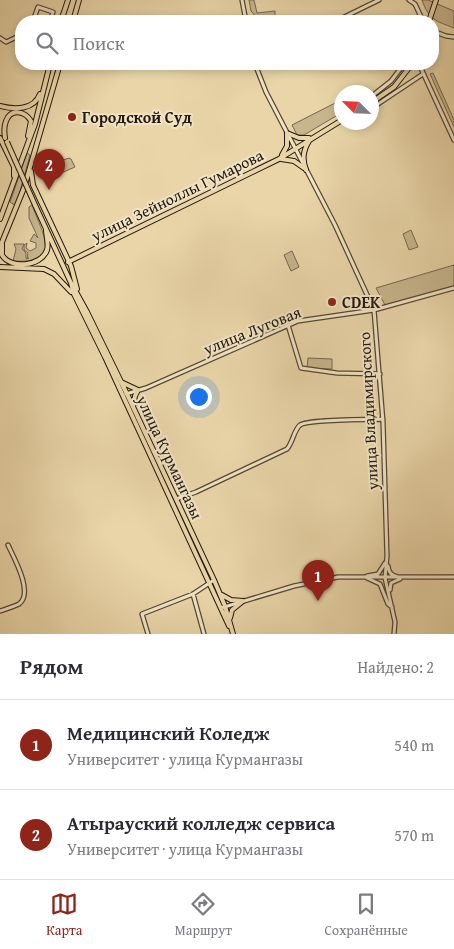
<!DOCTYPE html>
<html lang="ru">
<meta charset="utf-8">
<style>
:root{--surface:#fff;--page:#f7f7f7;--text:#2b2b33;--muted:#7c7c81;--line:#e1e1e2;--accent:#8f2418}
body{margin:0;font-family:"Gentium Book Plus",serif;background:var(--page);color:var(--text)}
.compass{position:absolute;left:334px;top:85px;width:45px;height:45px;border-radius:50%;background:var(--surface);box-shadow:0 2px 8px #0003;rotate:294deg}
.you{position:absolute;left:198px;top:396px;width:18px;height:18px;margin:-12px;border:4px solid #fff;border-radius:50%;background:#1a73e8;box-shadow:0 0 0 8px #1a73e833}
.badge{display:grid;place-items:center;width:32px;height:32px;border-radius:50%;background:var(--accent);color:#fff;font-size:16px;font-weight:700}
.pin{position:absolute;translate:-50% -41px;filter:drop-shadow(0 1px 2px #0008)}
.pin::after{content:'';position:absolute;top:26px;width:18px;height:15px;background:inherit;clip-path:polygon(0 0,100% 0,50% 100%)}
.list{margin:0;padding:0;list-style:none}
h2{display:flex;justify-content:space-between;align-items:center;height:65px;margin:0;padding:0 20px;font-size:21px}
h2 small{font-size:16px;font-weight:400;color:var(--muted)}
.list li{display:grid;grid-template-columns:32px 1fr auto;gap:15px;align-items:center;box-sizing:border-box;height:90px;padding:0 20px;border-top:1px solid var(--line)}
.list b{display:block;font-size:19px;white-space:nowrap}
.list p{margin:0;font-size:16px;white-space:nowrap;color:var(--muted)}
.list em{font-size:16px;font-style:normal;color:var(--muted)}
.icon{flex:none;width:28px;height:28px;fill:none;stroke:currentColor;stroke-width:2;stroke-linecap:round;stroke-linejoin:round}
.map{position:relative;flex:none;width:454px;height:634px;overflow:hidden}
.search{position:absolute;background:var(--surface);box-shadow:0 2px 8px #0003;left:15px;right:15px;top:15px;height:55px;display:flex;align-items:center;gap:12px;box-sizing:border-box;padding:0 18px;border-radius:20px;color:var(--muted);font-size:19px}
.sheet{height:245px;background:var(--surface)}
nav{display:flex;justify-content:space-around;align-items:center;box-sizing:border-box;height:70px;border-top:1px solid var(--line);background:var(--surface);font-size:14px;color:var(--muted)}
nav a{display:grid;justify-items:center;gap:2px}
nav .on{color:var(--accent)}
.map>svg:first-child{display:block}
</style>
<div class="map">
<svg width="454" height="634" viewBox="0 0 454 634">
<rect width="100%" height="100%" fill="#e9d5a8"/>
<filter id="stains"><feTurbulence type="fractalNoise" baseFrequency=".004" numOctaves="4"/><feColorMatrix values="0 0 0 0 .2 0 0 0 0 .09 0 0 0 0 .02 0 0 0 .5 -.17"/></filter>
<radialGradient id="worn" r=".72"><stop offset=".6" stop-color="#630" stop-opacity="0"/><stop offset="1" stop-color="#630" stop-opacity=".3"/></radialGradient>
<path fill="#c7b58e" stroke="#74664e" d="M249,0H254L257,13L275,11V16L271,17L270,16L257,18L251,11Z
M422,0H428L454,11V28C436,21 429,20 422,0Z
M433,73L454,120V127L430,74Z
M341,100V113L304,135H297L292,125Z
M27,153L30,155L16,206L10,202Z
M69,158L71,159L75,167L59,174L56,166L59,164L60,161Z
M32,205C43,235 63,264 13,261L16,249L14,244H24L22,249L26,253V259L29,258H27L28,253L24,250V245L27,243L26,248L30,251L36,248V243L30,241L34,234L38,238L29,218V207Z
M411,230L418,247L409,250L403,234Z
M292,251L299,267L291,271L284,255Z
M454,265V287L385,305L376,288Z
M308,358L332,359V369L307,368Z"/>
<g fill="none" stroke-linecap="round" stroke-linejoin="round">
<g stroke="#544734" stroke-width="5.5">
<path id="minor" d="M242,0L246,21
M409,0L415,4L423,21
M33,21L38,7L53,12L50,21
M336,21L379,0
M433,31L446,36L454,37
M0,38L6,42L21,35
M255,64L266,92L335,225L374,310L383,422L387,556L385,578L395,622L394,634
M419,64L454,140
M372,96L391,81L404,64
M372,108L423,74
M288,325L301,368L337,373L380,374
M126,394L146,388L298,321L374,310L454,288
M176,499L196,492L287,449C293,442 294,430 300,425C308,419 370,420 383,419
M388,566C389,573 391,575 398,577
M367,576L378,574L385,563
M367,578L380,584L388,604L392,607
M390,590L391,583L400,579
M193,594L204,634
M221,608L294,586L338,577H454
M0,611C6,609 13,607 19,604C34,593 14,558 8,545
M148,634L142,614L193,594L214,580"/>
</g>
<g stroke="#22180d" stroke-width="6">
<path id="major" d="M61,21L68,0
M73,21L79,0
M429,21L436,0
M372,102L394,87L412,64
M0,106C15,110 34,110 40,94
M287,133L299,138H309
M0,138L14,167V176
M5,138C4,132 4,126 6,121C11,108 25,111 31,121L28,136
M282,155L287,146V133
M281,159L294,161L304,168
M306,170C302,159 303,151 309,141
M31,171L33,185L71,266L77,289
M35,205L71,283L87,312L127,394L214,580L225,606L233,634
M0,219L35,124L50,64
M2,244V255C10,269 41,267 47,250C49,244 46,236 46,230
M0,247L24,188L60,64
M68,262L279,159L342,120
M0,267L44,269L54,274L71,292
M71,283L74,294L105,357L229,626
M121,382L138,390L135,396L133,407
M220,594L231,600L243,601
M230,618L232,610L243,601"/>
</g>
<use href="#minor" stroke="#f1e4c6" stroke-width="3"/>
<use href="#major" stroke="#e9d5a8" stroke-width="4"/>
<g stroke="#22180d" stroke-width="6" stroke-linecap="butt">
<path id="major-bridge" d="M7,142L35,205"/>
</g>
<use href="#major-bridge" stroke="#e9d5a8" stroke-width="4"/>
</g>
<g fill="#8f2418" stroke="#f1e4c6" stroke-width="2">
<circle cx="72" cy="117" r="5"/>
<circle cx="332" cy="302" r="5"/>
</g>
<g text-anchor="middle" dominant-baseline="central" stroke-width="4" stroke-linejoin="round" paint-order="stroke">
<g font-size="16" font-weight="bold" fill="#22180d" stroke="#f1e4c6" text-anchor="start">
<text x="82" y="117">Городской Суд</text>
<text x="342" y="302">CDEK</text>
</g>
<g font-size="16" fill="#22180d" stroke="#f1e4c6">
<text transform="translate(177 195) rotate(-26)">улица Зейноллы Гумарова</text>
<text transform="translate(252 330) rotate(-22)">улица Луговая</text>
<text transform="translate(368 411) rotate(-93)">улица Владимирского</text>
<text transform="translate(170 457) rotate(65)">улица Курмангазы</text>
</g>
</g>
<rect width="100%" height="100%" filter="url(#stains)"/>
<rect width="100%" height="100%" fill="url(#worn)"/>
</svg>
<svg class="compass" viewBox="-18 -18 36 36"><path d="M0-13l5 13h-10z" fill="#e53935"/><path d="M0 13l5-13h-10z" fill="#7c7c81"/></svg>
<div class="you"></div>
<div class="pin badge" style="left:318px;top:601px">1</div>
<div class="pin badge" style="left:49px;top:190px">2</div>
<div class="search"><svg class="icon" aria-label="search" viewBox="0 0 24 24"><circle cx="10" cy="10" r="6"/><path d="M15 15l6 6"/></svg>Поиск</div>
</div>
<section class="sheet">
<h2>Рядом<small>Найдено: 2</small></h2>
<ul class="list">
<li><span class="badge">1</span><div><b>Медицинский Коледж</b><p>Университет · улица Курмангазы</p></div><em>540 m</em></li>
<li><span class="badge">2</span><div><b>Атырауский колледж сервиса</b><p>Университет · улица Курмангазы</p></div><em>570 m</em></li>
</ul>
</section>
<nav>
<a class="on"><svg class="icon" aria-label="map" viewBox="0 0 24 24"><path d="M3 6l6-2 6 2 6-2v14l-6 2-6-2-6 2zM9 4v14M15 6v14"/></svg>Карта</a>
<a><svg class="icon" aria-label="directions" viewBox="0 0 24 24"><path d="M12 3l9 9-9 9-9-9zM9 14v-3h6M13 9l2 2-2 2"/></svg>Маршрут</a>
<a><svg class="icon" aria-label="saved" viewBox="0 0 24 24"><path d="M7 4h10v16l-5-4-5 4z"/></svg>Сохранённые</a>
</nav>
